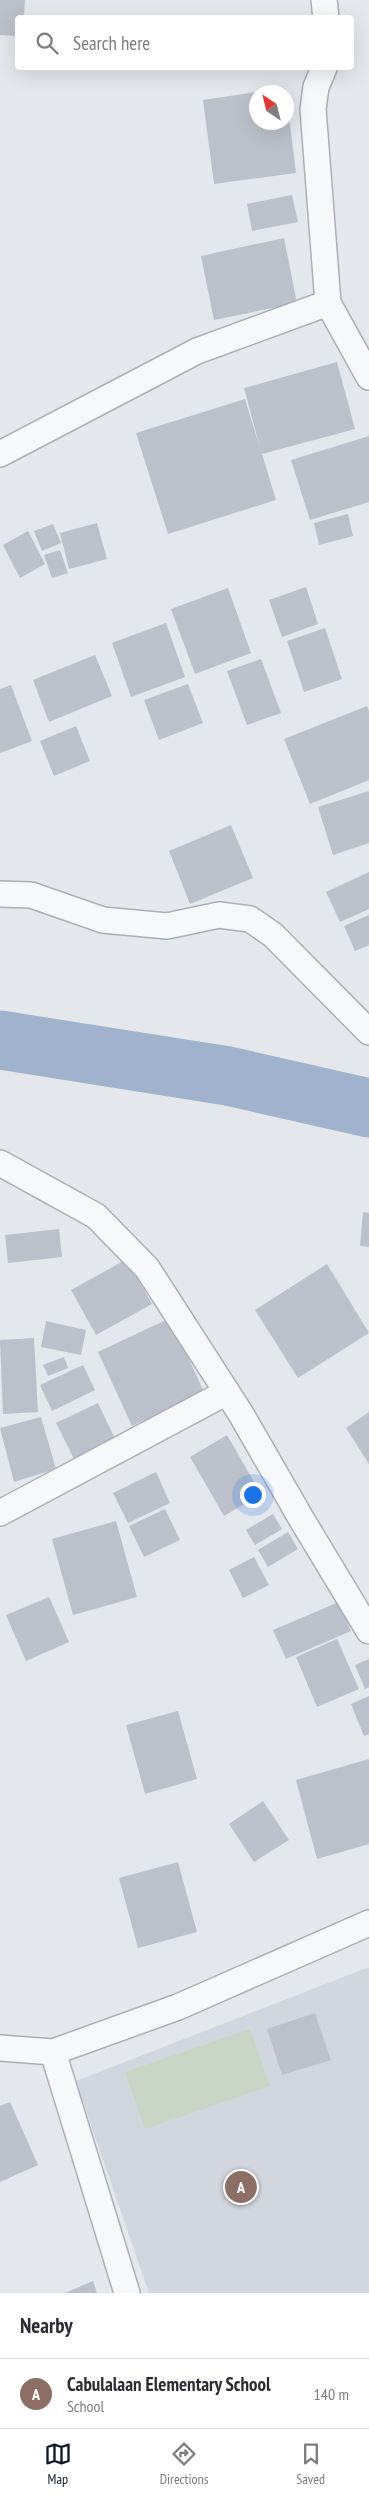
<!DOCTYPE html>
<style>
:root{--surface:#fff;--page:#f7f7f7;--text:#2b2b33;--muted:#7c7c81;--line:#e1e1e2;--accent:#111827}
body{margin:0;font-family:"PT Sans Narrow",sans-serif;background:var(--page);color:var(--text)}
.compass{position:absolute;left:249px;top:85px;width:45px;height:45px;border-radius:50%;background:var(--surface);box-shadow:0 5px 20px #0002;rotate:325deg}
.you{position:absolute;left:252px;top:1494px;width:18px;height:18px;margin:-12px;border:4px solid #fff;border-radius:50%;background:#1a73e8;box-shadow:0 0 0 8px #1a73e833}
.badge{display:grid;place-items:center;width:32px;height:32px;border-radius:50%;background:var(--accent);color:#fff;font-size:16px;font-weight:700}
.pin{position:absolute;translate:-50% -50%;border:2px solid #fff;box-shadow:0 1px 5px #0006}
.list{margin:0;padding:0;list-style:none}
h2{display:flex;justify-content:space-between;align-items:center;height:65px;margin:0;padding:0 20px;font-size:21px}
h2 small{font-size:16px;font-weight:400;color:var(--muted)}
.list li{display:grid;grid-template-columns:32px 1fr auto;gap:15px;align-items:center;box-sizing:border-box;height:70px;padding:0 20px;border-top:1px solid var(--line)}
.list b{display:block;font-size:19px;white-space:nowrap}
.list p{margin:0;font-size:16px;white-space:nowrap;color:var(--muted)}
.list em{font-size:16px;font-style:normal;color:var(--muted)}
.icon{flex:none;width:28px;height:28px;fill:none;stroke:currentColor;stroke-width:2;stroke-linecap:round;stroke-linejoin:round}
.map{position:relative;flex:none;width:369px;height:2293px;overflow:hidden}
.search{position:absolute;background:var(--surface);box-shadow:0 5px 20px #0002;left:15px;right:15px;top:15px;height:55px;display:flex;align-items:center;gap:12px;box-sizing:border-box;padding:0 18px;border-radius:5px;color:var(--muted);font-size:19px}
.sheet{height:135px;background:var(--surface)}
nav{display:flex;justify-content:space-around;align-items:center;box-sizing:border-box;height:70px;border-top:1px solid var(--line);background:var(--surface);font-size:14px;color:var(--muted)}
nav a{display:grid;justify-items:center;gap:2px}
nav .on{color:var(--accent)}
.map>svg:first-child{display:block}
</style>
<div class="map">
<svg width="369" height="2293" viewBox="0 0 369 2293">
<rect width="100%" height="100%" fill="#e4e7ec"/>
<path fill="#d2d6de" d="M369,1967V2293H149L76,2081Z"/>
<path fill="#c9d6c5" d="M250,2029L270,2086L145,2129L125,2072Z"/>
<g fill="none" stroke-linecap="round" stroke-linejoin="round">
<path stroke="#9fb4cc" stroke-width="59" d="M0,1040L228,1076L369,1108"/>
</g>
<path fill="#bbc0ca" d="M0,0H25L24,18H18V36L0,35Z
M285,88V92H259V91Z
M256,92V122H286L288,109L296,173L214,184L203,100Z
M292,195L298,222L252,231L247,204Z
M284,238L297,303L214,320L201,256Z
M337,362L355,429L262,454L276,500L168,534L136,433L245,399L260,448L244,388Z
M369,436V502L310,520L291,460Z
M348,514L353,536L319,545L314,523Z
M97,523L107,559L69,569L60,533Z
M53,524L61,543L42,551L34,531Z
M28,531L45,564L20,578L3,545Z
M60,550L68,573L52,578L44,555Z
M306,587L318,624L282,637L269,600Z
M228,588L251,653L195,674L171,609Z
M166,623L185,677L131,697L112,643Z
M325,628L342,679L304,692L287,641Z
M95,655L112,696L49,722L33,680Z
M261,659L281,713L247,725L227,671Z
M188,684L203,723L159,740L144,700Z
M11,685L32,741L0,753V689Z
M367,706L369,711V780L310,804L284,739Z
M76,726L90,761L54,776L40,741Z
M369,791V843L333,855L318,807Z
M231,825L253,878L190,904L169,851Z
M369,872V909L340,922L326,892Z
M369,915V945L355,951L344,926Z
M363,1212L369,1213V1247L360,1246Z
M59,1229L62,1257L8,1263L5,1235Z
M127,1259L152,1304L96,1335L71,1290Z
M327,1264L369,1333L298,1378L255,1310Z
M170,1318L204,1392L132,1426L98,1352Z
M46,1321L86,1330L81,1355L41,1347Z
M34,1338L38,1412L3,1414L0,1340Z
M64,1357L68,1368L48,1376L43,1365Z
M83,1365L95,1390L52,1411L40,1385Z
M98,1403L116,1441L75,1461L56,1423Z
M369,1412V1464L346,1428Z
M41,1417L56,1469L14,1482L0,1428Z
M227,1435L261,1494L224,1516L190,1457Z
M156,1472L170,1503L128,1523L113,1493Z
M165,1509L180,1540L144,1557L129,1526Z
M273,1514L282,1529L255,1545L246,1530Z
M116,1521L137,1597L73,1615L52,1539Z
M288,1532L298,1549L268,1567L258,1550Z
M254,1557L269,1585L243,1598L229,1570Z
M49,1597L69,1642L26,1661L6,1615Z
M339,1602L351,1631L286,1659L273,1630Z
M337,1639L359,1689L317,1707L296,1657Z
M369,1659V1687L365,1689L355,1665Z
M369,1696V1734L364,1736L351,1704Z
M178,1711L197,1779L145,1794L126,1725Z
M369,1759V1844L317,1859L296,1780Z
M263,1801L289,1840L254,1862L229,1824Z
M178,1862L197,1932L138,1948L119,1878Z
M315,2013L331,2060L282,2075L267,2029Z
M10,2102L38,2165L0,2182V2106Z
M93,2281L97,2293H65Z"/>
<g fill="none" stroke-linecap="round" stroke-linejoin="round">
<g stroke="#a9aeb7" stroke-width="28">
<path id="minor" d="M324,0L326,18
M324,68L316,87L313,109L328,303L369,377
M0,454L197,351L328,303
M0,894L31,895L103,920L167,926L219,915L250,919L273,935L369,1032
M0,1163L96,1216L147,1268L241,1414L302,1520L369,1631
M0,1513L227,1392
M0,2048L53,2052
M127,2293L53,2052L178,2007L369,1923"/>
</g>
<use href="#minor" stroke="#f7f8fa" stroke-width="25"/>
</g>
</svg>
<svg class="compass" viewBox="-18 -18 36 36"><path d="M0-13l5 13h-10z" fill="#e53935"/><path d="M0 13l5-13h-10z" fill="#7c7c81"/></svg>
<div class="you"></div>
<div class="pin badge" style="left:241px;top:2187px;background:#8d6e63">A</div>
<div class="search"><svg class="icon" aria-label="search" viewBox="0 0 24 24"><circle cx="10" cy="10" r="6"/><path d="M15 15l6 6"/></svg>Search here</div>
</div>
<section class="sheet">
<h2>Nearby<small></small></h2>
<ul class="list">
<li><span class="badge" style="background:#8d6e63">A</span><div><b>Cabulalaan Elementary School</b><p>School</p></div><em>140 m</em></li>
</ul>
</section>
<nav>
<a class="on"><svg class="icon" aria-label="map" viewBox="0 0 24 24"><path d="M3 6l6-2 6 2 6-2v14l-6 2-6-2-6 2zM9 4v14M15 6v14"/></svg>Map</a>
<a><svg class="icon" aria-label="directions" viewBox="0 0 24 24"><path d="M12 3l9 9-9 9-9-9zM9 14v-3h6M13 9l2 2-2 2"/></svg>Directions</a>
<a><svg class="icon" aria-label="saved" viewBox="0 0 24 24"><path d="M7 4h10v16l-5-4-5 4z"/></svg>Saved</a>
</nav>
